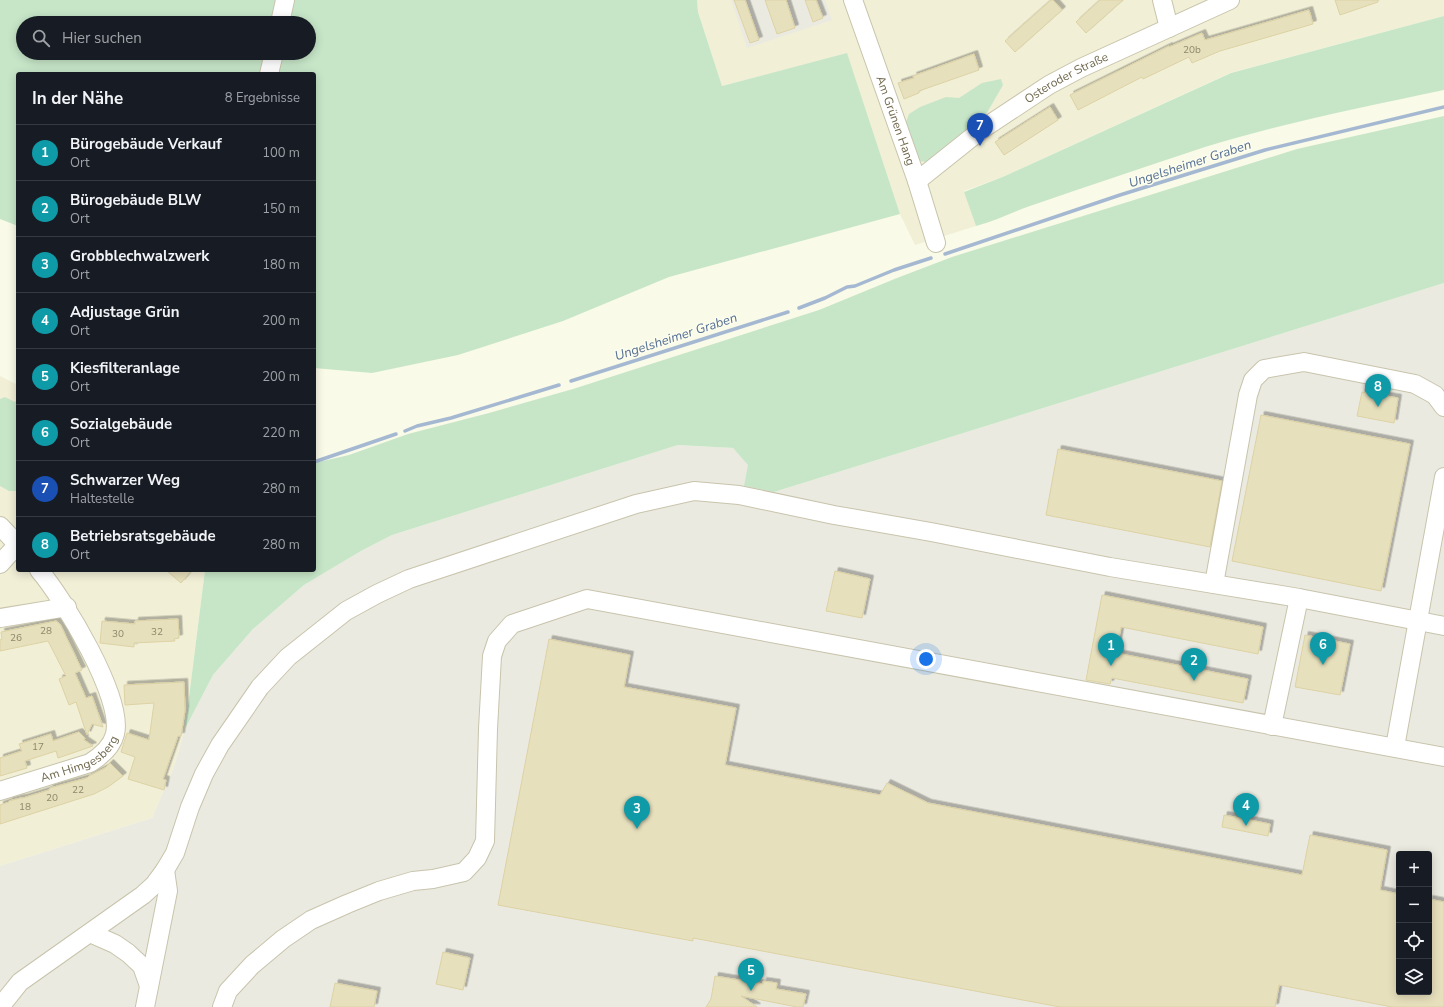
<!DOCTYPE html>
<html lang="de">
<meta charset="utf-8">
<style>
:root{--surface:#171b24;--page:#20242c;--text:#f1f3f6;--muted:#9ea1a6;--line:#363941;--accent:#d6ab5a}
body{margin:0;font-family:"Nunito Sans",sans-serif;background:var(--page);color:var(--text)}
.controls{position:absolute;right:12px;bottom:12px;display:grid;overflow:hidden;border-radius:4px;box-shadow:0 2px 10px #0003}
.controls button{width:36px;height:36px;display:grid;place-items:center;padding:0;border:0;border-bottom:1px solid var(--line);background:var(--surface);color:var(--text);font:20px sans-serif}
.you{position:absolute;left:926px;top:659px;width:14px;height:14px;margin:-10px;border:3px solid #fff;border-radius:50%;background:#1a73e8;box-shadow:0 0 0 6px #1a73e833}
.badge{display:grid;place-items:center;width:26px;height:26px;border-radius:50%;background:var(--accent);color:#fff;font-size:13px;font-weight:700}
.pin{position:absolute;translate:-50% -33px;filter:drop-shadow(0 1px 2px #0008)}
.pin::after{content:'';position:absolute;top:21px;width:14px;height:12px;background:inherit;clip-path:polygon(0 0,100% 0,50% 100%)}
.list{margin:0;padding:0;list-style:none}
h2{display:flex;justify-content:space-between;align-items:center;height:52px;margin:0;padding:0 16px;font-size:17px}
h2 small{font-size:13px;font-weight:400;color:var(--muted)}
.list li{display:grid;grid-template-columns:26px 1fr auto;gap:12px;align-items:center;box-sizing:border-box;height:56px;padding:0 16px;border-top:1px solid var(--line)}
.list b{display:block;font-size:15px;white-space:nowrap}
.list p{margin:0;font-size:13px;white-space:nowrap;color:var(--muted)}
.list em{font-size:13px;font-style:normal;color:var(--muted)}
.icon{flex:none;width:22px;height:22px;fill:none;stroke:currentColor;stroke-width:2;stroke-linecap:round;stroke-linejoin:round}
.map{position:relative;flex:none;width:1444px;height:1007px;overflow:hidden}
.search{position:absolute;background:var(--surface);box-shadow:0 2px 10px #0003;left:16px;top:16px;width:300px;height:44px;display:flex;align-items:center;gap:10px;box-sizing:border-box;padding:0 14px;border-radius:22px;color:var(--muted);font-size:15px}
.panel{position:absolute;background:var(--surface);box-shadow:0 2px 10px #0003;left:16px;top:72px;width:300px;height:500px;border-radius:4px}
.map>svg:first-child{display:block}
</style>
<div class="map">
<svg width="1444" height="1007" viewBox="0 0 1444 1007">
<defs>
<filter id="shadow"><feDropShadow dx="3.5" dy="-3.5" stdDeviation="0" flood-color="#0004"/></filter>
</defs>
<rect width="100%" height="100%" fill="#f9fae7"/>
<path fill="#f1efd6" d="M697,0H1444V16L1230,73L1005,176L964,191L976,226L915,245L900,214L847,54L722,86L698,12Z
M0,376L18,385V570H205L185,729L174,767L152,818L0,866Z"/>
<path fill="#ebeae0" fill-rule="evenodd" d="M731,0H825L832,20L747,48Z
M1444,283V1007H0V866L152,818L174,767L185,729L213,675L253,629L304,585L361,551L392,535L678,445L733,448L774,492ZM1399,854H1429V992H1399Z"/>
<path fill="#c7e6c8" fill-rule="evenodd" d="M0,0H697L698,12L722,86L847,53L900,214L669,277L563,321L458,355L372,373L314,368V74H18V226L0,219ZM23,23H309V53H23Z
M1444,16V90C1364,107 1283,123 1205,147C1147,166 1088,186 1030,206C1012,212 995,221 976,226L964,192L1005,176L1231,73Z
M1001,79L1003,85L988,111L974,130L933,163L919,161L903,130L909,114L920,107L946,97L959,98L982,83Z
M1444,116V283L774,492L744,486L748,465L733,448L678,445L392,535L361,551L304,585L253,629L213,675L185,729L205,570H314V463L349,455L408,434L489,413L573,389L819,310L897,278L952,257L1297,149Z
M5,397L15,402L18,398V491H9L0,486V399Z"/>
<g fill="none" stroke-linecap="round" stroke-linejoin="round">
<path stroke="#a5b8d2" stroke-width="3.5" d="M945,254L1120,195L1265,150L1444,107
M799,308L825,298L847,287L855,286L894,270L931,258
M571,381L788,312
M405,431L417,426L451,418L559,385
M314,462L396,434"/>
</g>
<path fill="#e7e0bd" stroke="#ddd2a4" filter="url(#shadow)" d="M734,0H745L759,40L750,43Z
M765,0H786L795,28L777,34Z
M805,0H816L823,18L813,22Z
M1051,0H1053L1062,10L1015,52L1005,41Z
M1100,0H1123L1086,33L1076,22Z
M1335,0H1378V2L1340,15Z
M1309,10L1313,24L1220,51L1192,63L1189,57L1143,79L1142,77L1078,110L1070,95L1169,46V47L1202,33L1205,40Z
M974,54L979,70L919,91V93L904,99L898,83L914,78L913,76Z
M1050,107L1058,120L1004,155L995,142Z
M1362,392L1398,398L1394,423L1357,416Z
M1261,415L1410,444L1381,591L1232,561Z
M1058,449L1222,481L1210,547L1046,515Z
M166,570H192L181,583Z
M835,571L870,579L862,618L826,611Z
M1102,595L1263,627L1258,654L1121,627L1116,653L1248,679L1243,703L1112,678L1110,684L1086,680Z
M178,619L179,638L174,639L175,641L134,643V647L100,643L102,621L135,624V621Z
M56,621L60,624L82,670L75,673L86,698L92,696L103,727L92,724L87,735L76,702L69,705L59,679L66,676L48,641L0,651V640L2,639L1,632Z
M1305,635L1350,644L1340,695L1295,687Z
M549,639L630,655L624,687L736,708L725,765L880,795L887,783L928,803L1302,875L1310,835L1387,850L1380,890L1399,894V992H1429V899L1444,902V1007H1392L1279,985L1275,1007H1060L693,938V941L498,905Z
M184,682L185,710L181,736H178L163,779L166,780L164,790L128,779L135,757L121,752L127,733L149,740L154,703L125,705L124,685Z
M79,732L85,738L84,740L93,746L58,758L56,751L25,761L27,768L0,776V758L22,751L19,744L51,734L53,741Z
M110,763L123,776L108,787L94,794L0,824V805L9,802V801L21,798H23L49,790L50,788L87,778L89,776L105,768Z
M1224,815L1270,824L1268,836L1222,827Z
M443,952L470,958L463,990L436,984Z
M715,976L763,984V981L777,983L776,989L806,994L803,1007H797L741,996L757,1007H706L711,999Z
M335,983L377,991L374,1007H330Z"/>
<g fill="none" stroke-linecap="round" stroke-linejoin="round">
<g stroke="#c8c4ac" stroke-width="20">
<g id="minor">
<path id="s1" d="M853,0L917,181L936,243"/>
<path d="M1162,0L1169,28"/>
<path d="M280,23L285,0"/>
<path d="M269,74L274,53"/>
<path id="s2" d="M917,181L981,130L1049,85L1081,68L1230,0"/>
<path d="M0,526L18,545"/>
<path d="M0,564L18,544"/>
<path d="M1214,584L1248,395L1253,380L1264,369L1304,362L1415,384L1435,395L1444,407"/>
<path d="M0,618L67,607"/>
<path d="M1272,726L1299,598"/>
<path d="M1395,747L1444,477"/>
<path id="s3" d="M0,791L90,763C101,756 112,747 115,734C124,698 63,598 39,570"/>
<path d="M90,933L115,944L128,953L142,966L149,986"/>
<path d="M0,1007L20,982L143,895L154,885L165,870L175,853L190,807L204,774L220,745L260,687L288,657L346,611L377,594L409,579L636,504L694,491L739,495L834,515L931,532L1110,567L1299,598L1444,626"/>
<path d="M145,1007L168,891L165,870"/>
<path d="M222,1007L228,991L252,965L283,939L311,920L347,904L379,891L413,881L433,879L464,872L477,858L485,841L488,729L492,656L497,641L512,624L587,599L1444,757"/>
</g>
</g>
<use href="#minor" stroke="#fff" stroke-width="18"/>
</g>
<g text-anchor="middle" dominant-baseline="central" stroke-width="3" stroke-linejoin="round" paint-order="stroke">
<g font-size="10" fill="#8e876a">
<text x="1192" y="50">20b</text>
<text x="46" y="631">28</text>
<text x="157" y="632">32</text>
<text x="118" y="634">30</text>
<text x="16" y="638">26</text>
<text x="38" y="747">17</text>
<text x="78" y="790">22</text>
<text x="52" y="798">20</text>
<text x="25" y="807">18</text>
</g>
<g font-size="12" fill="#71694e" stroke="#fcfded">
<text stroke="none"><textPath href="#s2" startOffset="182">Osteroder Straße</textPath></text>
<text stroke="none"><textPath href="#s1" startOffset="128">Am Grünen Hang</textPath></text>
<text stroke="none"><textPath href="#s3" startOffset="87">Am Himgesberg</textPath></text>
</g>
<g font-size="13" font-style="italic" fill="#556f95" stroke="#fcfded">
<text transform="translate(1190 164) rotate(-18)">Ungelsheimer Graben</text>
<text transform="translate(676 337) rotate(-18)">Ungelsheimer Graben</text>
</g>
</g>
</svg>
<div class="controls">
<button>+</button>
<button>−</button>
<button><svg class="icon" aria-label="locate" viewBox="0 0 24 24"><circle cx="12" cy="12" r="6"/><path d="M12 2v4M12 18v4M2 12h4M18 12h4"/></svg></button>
<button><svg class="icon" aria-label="layers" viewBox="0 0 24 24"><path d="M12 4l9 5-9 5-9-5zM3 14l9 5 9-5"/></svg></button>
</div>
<div class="you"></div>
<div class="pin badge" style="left:1111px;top:666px;background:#0f9aa8">1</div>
<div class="pin badge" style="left:1194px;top:681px;background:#0f9aa8">2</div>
<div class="pin badge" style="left:637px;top:829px;background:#0f9aa8">3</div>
<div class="pin badge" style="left:1246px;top:826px;background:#0f9aa8">4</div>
<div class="pin badge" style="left:751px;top:991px;background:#0f9aa8">5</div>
<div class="pin badge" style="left:1323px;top:665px;background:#0f9aa8">6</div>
<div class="pin badge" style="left:980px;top:146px;background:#1a4fb4">7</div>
<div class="pin badge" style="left:1378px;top:407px;background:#0f9aa8">8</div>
<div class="search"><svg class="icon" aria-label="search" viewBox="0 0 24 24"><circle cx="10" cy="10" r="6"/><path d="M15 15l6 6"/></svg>Hier suchen</div>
<section class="panel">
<h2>In der Nähe<small>8 Ergebnisse</small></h2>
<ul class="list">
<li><span class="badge" style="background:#0f9aa8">1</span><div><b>Bürogebäude Verkauf</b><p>Ort</p></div><em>100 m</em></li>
<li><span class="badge" style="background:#0f9aa8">2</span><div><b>Bürogebäude BLW</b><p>Ort</p></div><em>150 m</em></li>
<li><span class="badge" style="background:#0f9aa8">3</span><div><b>Grobblechwalzwerk</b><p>Ort</p></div><em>180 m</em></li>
<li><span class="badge" style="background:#0f9aa8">4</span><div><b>Adjustage Grün</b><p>Ort</p></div><em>200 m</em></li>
<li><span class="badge" style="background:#0f9aa8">5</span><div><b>Kiesfilteranlage</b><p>Ort</p></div><em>200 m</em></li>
<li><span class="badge" style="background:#0f9aa8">6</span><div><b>Sozialgebäude</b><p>Ort</p></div><em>220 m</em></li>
<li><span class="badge" style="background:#1a4fb4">7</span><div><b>Schwarzer Weg</b><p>Haltestelle</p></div><em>280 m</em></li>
<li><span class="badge" style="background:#0f9aa8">8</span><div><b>Betriebsratsgebäude</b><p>Ort</p></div><em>280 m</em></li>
</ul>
</section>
</div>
